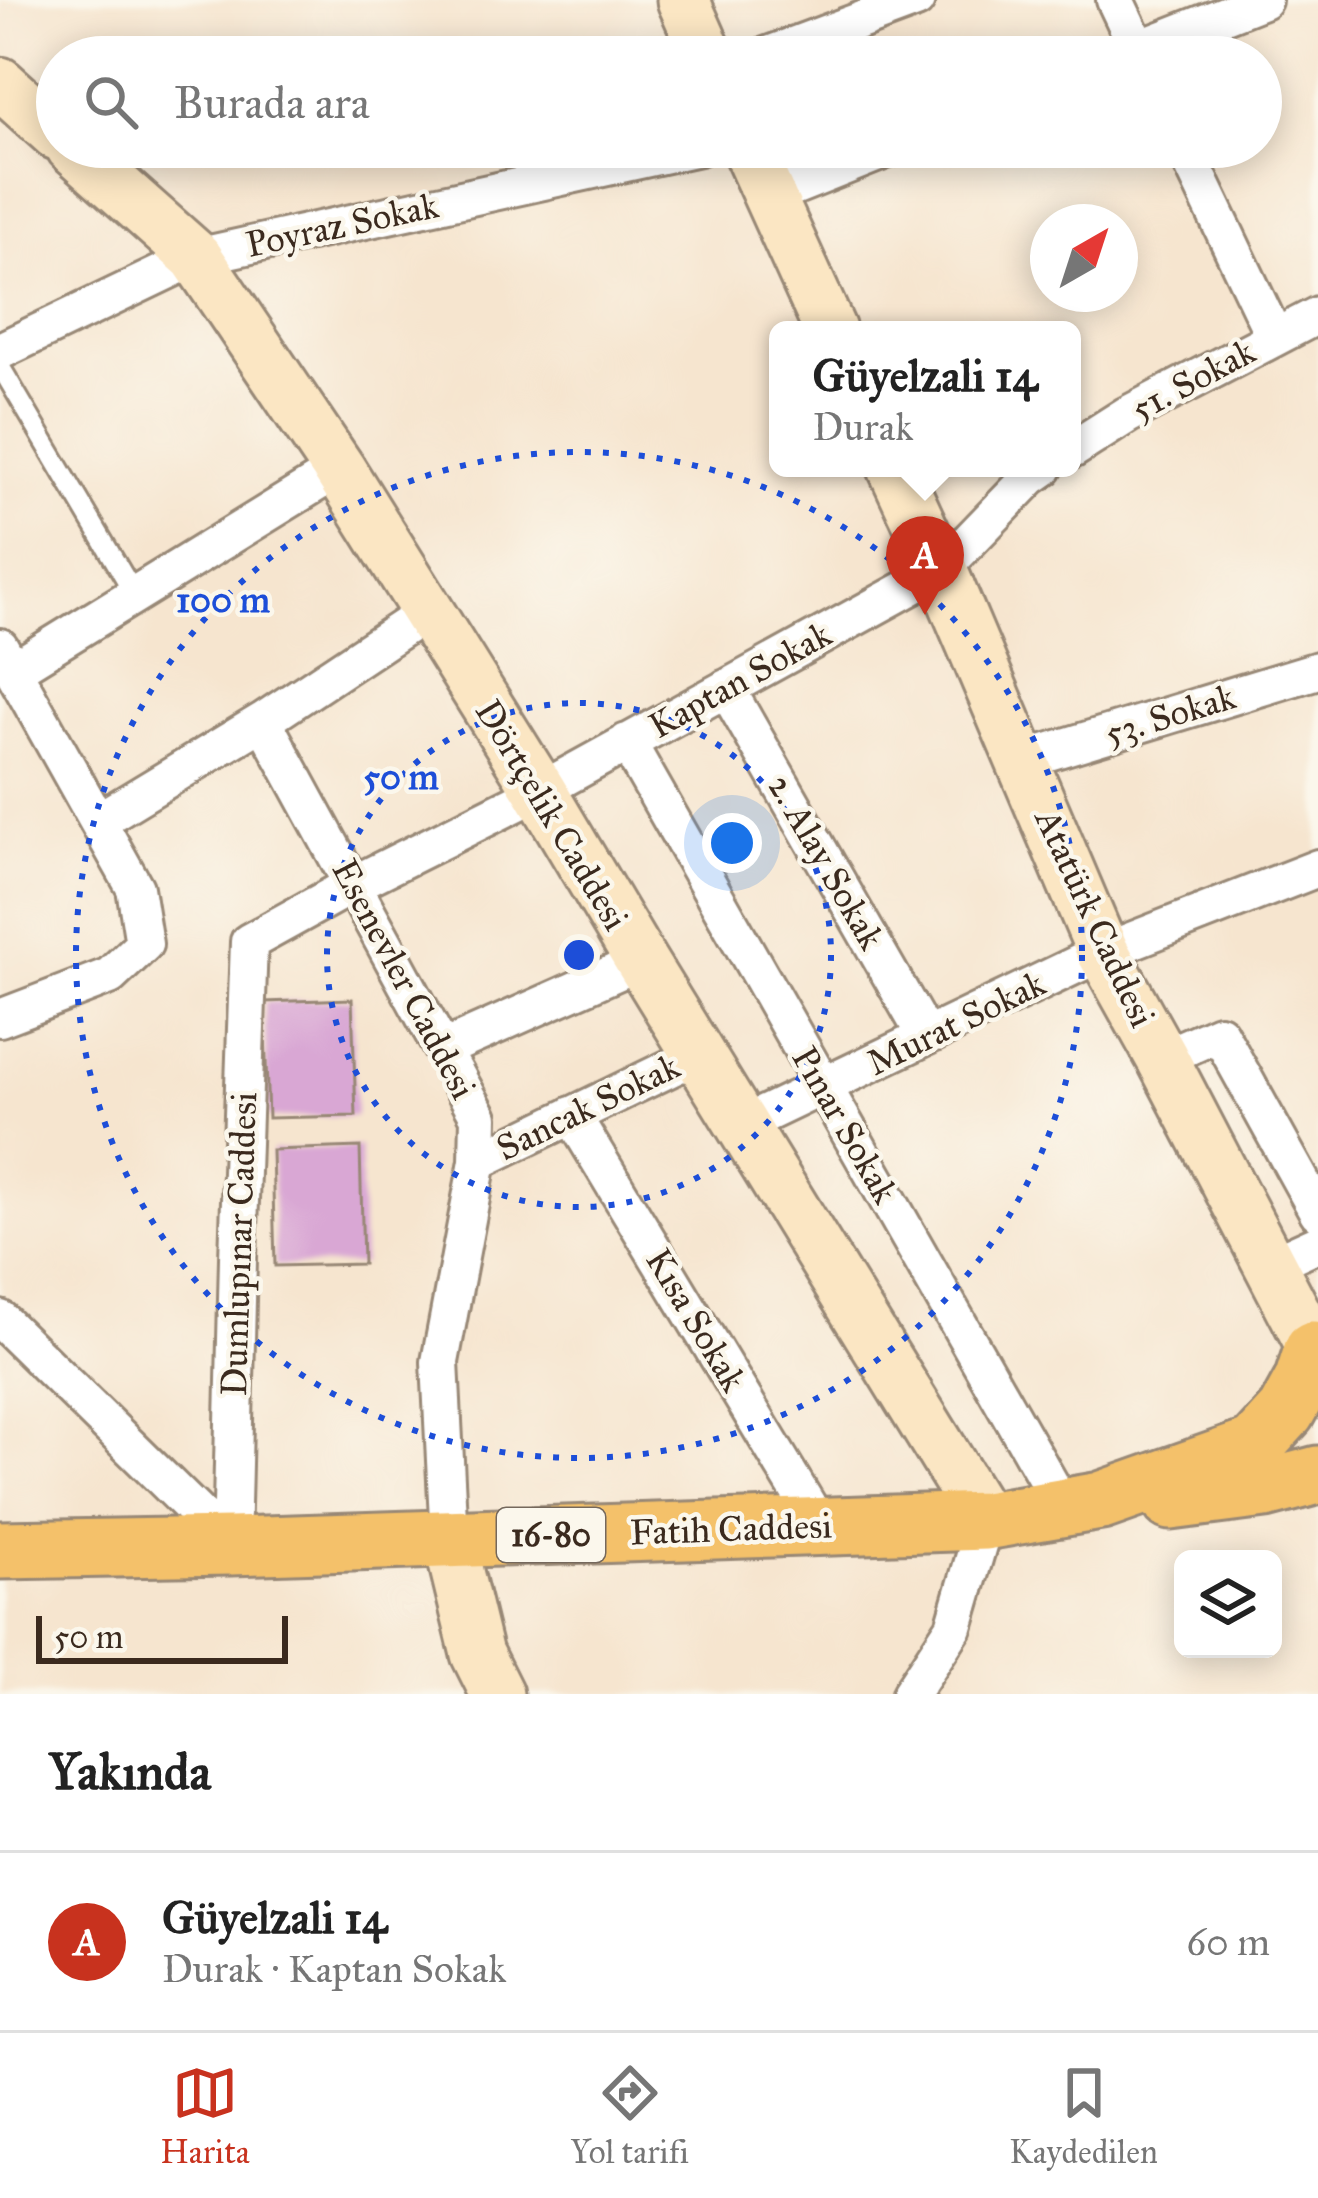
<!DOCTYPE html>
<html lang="tr">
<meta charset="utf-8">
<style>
:root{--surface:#fff;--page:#f2f2f2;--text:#222;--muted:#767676;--line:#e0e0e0;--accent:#c8321e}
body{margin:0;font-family:"IM FELL Great Primer",serif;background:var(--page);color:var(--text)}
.controls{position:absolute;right:36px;bottom:36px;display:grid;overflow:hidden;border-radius:18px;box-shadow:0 6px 30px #0003}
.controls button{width:108px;height:108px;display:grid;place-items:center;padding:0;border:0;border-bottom:3px solid var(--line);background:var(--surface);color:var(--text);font:60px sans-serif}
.compass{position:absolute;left:1030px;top:204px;width:108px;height:108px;border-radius:50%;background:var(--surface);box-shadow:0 6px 30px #0003;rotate:39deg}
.scale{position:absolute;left:36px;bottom:30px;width:252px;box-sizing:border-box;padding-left:12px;border:6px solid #3b2a1e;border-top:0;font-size:33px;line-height:42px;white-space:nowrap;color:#3b2a1e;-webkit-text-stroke:9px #fbf7ec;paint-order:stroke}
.you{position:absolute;left:732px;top:843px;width:42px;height:42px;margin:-30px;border:9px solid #fff;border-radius:50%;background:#1a73e8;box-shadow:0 0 0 18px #1a73e833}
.badge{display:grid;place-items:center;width:78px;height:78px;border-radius:50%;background:var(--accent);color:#fff;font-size:39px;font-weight:700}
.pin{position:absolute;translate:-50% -99px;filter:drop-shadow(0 3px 6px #0008)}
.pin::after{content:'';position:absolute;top:63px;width:42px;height:36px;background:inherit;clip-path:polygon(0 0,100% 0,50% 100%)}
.popup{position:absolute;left:769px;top:321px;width:312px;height:156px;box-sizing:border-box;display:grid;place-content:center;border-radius:18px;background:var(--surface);filter:drop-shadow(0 3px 9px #0005);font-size:39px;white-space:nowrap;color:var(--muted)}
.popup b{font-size:45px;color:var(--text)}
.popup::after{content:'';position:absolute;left:50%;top:100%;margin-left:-24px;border:24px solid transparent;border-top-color:var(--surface)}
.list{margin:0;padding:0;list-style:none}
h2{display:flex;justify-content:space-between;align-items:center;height:156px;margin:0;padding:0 48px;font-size:51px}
h2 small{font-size:39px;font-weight:400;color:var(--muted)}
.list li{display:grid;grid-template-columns:78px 1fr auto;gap:36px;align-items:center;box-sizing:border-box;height:180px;padding:0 48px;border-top:3px solid var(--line)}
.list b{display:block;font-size:45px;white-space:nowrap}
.list p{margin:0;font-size:39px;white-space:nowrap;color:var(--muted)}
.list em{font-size:39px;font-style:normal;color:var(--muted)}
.icon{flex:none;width:66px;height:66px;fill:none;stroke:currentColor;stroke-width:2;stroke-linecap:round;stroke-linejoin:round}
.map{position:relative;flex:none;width:1318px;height:1694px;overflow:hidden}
.search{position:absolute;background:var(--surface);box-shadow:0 6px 30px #0003;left:36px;right:36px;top:36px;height:132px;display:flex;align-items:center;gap:30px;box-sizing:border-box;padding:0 42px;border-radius:66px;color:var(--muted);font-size:45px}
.sheet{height:336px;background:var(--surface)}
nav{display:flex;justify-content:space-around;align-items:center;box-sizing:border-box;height:168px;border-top:3px solid var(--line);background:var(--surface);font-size:33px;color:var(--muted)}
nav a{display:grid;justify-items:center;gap:6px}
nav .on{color:var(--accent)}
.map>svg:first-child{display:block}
</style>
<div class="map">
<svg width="1318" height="1694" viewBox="0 0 1318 1694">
<rect width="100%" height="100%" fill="#fbf7ec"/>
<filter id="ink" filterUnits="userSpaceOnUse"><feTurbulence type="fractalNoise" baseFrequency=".00833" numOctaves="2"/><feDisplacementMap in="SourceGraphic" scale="24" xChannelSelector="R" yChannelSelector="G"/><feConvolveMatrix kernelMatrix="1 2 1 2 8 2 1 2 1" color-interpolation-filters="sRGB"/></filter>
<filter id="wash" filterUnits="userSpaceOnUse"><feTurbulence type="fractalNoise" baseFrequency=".004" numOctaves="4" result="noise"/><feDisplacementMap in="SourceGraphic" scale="48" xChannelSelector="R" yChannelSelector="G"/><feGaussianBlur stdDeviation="2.7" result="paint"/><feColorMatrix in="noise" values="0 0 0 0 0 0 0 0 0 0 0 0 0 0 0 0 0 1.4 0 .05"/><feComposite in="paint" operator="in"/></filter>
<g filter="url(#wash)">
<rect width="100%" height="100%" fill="#f6e5cf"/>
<g id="blocks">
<path fill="#d9a7d4" d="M352,999L356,1116L268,1118L264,1002Z
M360,1147L363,1264L275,1266L272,1150Z"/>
</g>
</g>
<g filter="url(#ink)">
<use href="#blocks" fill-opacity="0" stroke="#988876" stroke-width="3"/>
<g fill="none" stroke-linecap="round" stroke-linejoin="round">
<g stroke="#988876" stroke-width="24">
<path id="lane" d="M0,366L135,595"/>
</g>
<g stroke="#988876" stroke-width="42">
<path id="street" d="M1115,0L1142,57
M763,57L916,0
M1118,57L1263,0
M1184,147L1274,336
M768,197L893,147
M0,351L196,257L699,147
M1072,450L1127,415L1318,315
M0,647L135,888L144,944L110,976L0,1018
M13,670L339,469
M726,688L926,1037
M263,721L479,1117L478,1161L440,1362L449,1539
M627,742L1063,1507
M1022,760L1318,670
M98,821L263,721L427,612
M443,1049L641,961
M1162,1058L1219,1033L1318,1212
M572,1115L820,1526
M744,1124L1103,952L1318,868
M478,1161L699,1054
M1272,1264L1318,1243
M0,1319L231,1546
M231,1546L238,1258L249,942L354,884L540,791L941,570L1031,477L1044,468
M910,1694L954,1627L985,1521"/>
</g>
<g stroke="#988876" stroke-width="57">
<path id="secondary" d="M683,0L708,57
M0,83L57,134
M72,147L196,257L339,469L540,791L641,961L985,1521
M747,147L830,330
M894,468L941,570L1103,952L1162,1058L1318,1357
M449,1539L477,1654L497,1694"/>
</g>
<g stroke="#988876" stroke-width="63">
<path id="primary" d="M1171,1501L1265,1489L1318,1475
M0,1550L231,1546L985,1521L1101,1501L1254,1447L1286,1412L1303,1381L1313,1350"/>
</g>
<use href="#lane" stroke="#fff" stroke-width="18"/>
<use href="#street" stroke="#fff" stroke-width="36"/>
<use href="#secondary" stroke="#fbe6c3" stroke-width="51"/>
<use href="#primary" stroke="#f4c16a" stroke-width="57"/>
</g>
</g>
<g fill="none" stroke="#1d4ed8" stroke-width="6" stroke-dasharray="6 12">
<circle cx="579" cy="955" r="252"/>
<circle cx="579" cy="955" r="503"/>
</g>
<g text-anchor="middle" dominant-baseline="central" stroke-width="9" stroke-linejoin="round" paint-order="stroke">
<rect fill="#fbf7ec" stroke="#75685c" stroke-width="3" x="497" y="1508" width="108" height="54" rx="9"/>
<g font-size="33" font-weight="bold" fill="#3b2a1e">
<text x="551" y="1535">16-80</text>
</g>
<g font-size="36" fill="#3b2a1e" stroke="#fbf7ec">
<text transform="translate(342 225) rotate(-12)">Poyraz Sokak</text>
<text transform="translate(1193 380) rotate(-28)">51. Sokak</text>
<text transform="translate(740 680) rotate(-29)">Kaptan Sokak</text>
<text transform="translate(1170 715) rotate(-17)">53. Sokak</text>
<text transform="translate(552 815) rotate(59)">Dörtçelik Caddesi</text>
<text transform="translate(826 862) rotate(60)">2. Alay Sokak</text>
<text transform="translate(1095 918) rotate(65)">Atatürk Caddesi</text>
<text transform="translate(404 979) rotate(62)">Esenevler Caddesi</text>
<text transform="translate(956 1023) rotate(-26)">Murat Sokak</text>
<text transform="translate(588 1107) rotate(-26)">Sancak Sokak</text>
<text transform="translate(845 1125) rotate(60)">Pınar Sokak</text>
<text transform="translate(239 1244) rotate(-88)">Dumlupınar Caddesi</text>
<text transform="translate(696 1320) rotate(59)">Kısa Sokak</text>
<text transform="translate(731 1529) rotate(-2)">Fatih Caddesi</text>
</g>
</g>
<circle cx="579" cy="955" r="18" fill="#1d4ed8" stroke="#fbf7ec" stroke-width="6"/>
<g font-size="36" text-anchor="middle" font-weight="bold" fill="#1d4ed8" stroke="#fbf7ec" stroke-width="9" stroke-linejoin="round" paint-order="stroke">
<text x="223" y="612">100 m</text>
<text x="401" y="789">50 m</text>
</g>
</svg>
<div class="controls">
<button><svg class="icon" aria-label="layers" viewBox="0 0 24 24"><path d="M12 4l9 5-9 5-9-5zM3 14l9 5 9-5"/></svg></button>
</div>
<svg class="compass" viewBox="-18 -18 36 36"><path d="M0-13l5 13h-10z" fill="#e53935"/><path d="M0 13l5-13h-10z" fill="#767676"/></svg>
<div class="scale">50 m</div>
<div class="you"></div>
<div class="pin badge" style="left:925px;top:615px">A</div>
<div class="popup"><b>Güyelzali 14</b>Durak</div>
<div class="search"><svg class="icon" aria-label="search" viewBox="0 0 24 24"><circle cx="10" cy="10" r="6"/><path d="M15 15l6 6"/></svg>Burada ara</div>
</div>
<section class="sheet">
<h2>Yakında<small></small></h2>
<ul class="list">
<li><span class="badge">A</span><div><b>Güyelzali 14</b><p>Durak · Kaptan Sokak</p></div><em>60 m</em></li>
</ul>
</section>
<nav>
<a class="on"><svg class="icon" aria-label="map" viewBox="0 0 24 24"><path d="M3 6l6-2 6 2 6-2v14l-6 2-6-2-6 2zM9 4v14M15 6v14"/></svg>Harita</a>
<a><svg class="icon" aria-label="directions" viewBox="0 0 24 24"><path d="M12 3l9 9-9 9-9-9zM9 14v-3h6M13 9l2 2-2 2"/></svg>Yol tarifi</a>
<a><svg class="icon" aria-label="saved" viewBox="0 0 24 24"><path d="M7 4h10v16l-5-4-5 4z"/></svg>Kaydedilen</a>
</nav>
